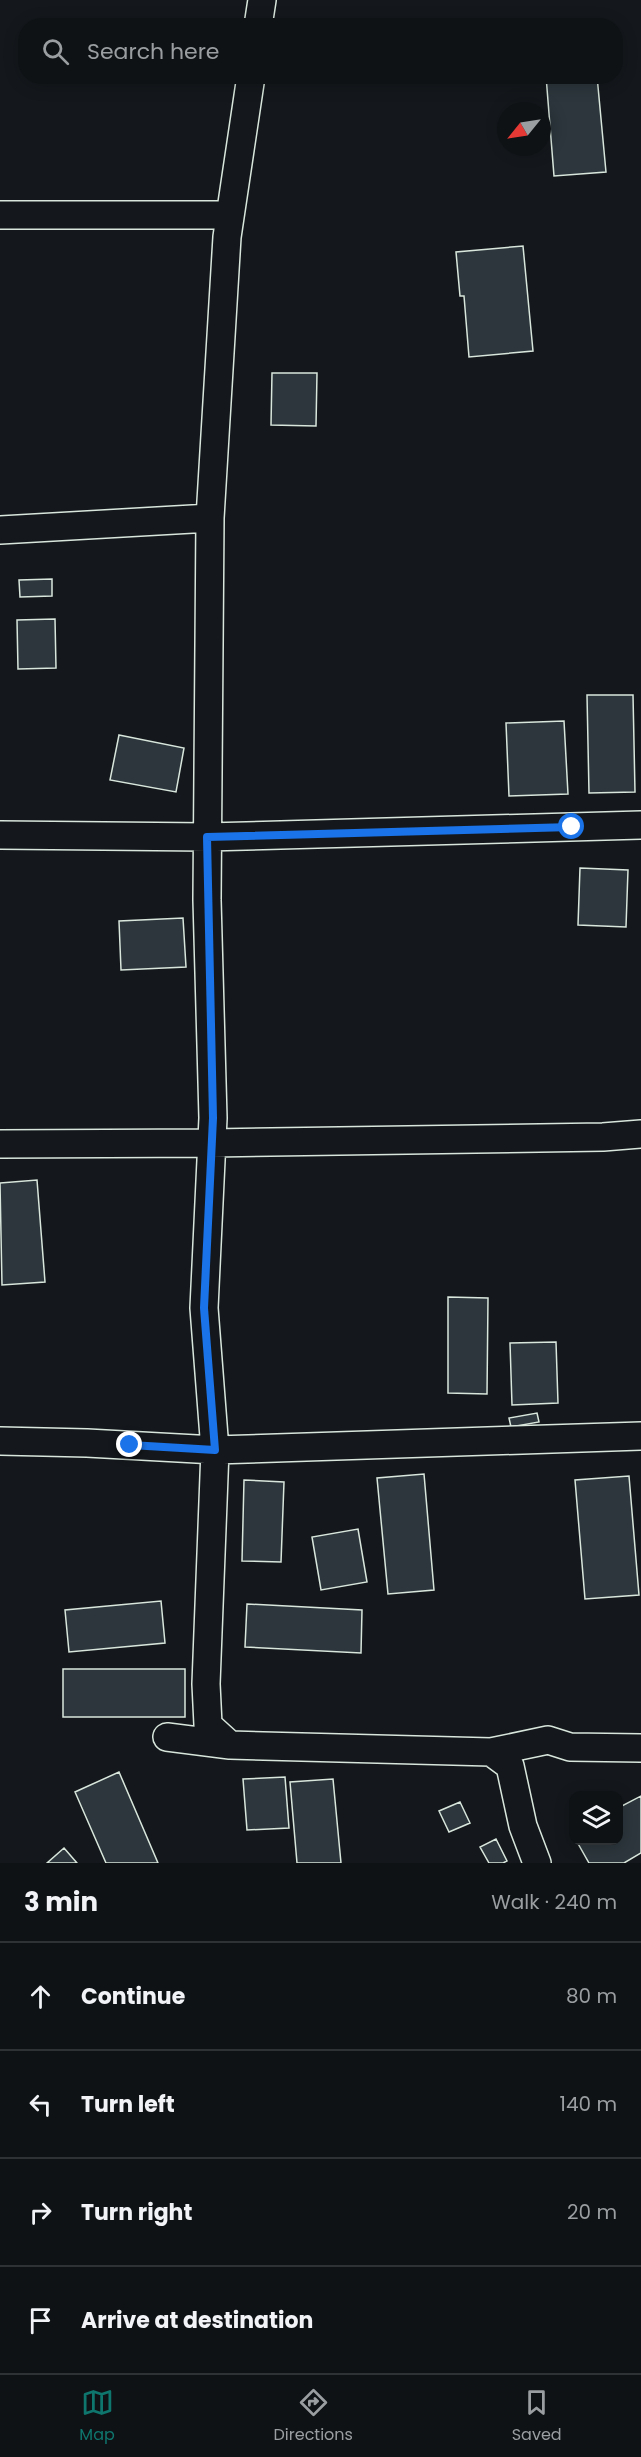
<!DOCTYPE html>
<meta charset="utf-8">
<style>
:root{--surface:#0f1215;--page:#181b1e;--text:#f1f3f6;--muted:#9b9ea0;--line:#2f3234;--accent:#0f766e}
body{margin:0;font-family:Poppins,sans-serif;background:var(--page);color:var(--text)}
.controls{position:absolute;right:18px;bottom:18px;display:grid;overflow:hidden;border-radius:12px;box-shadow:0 3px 15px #0003}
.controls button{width:54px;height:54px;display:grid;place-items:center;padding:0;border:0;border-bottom:2px solid var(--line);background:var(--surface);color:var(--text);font:30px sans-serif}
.compass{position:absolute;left:497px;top:102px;width:54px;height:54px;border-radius:50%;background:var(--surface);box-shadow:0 3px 15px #0003;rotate:240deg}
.stop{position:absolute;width:18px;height:18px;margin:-14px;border:4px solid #1a73e8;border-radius:50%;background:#fff}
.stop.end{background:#1a73e8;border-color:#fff;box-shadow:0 2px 6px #0008}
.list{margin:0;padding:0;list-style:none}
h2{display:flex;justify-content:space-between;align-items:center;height:78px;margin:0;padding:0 24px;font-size:26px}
h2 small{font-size:20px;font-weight:400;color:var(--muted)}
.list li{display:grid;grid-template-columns:39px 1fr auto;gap:18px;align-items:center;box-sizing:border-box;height:108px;padding:0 24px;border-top:2px solid var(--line)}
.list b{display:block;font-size:22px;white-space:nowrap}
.list em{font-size:20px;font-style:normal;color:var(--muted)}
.icon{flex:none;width:33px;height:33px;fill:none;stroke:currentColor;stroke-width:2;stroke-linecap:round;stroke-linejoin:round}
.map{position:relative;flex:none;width:641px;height:1863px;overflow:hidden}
.search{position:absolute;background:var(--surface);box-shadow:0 3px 15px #0003;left:18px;right:18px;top:18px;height:66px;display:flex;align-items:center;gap:15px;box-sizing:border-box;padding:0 21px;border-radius:24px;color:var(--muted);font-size:22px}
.sheet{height:510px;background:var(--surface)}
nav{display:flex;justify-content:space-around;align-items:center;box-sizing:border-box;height:84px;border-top:2px solid var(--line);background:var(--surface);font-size:16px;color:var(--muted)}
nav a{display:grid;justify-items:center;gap:3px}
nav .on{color:var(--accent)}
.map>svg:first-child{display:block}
</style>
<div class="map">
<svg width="641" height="1863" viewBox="0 0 641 1863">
<rect width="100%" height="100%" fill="#14181c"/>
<path fill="#2c363c" stroke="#d8e6dc" stroke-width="1.5" d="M546,76H597L606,172L554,176Z
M523,246L533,351L469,357L464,296H460L456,252Z
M272,373H317L316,426L271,425Z
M52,579V596L20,597L19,580Z
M55,619L56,668L18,669L17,620Z
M587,695H633L635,792L589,793Z
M564,721L568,794L509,796L506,723Z
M119,735L184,748L176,792L110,780Z
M580,868L628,870L626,927L578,925Z
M183,918L186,967L121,970L119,921Z
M37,1180L45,1282L2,1285L0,1183Z
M448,1297L488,1298L487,1394L448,1393Z
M556,1342L558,1403L512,1405L510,1343Z
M537,1413L539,1422L511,1427L509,1418Z
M424,1474L434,1590L388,1594L377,1478Z
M629,1476L639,1595L585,1599L575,1480Z
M244,1480L284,1482L281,1562L242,1561Z
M358,1529L367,1582L321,1590L312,1537Z
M161,1601L165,1643L69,1652L65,1610Z
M247,1604L362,1610L361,1653L245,1647Z
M63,1669H185V1717H63Z
M119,1772L158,1863H106L75,1792Z
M285,1777L289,1828L247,1830L243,1779Z
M333,1779L341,1863H297L290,1782Z
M641,1796V1853L624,1863H589L576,1840H618V1808Z
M460,1802L470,1823L449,1832L439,1811Z
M496,1839L507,1861L503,1863H489L480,1847Z
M64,1848L77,1863H47Z"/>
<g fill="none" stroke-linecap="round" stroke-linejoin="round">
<g stroke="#d8e6dc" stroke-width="30">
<path id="minor" d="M258,26L262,0
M251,76L227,237L210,518L207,900L213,1118L204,1308L215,1450L206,1684L208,1725L230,1745L491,1752L510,1766L523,1826L537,1863
M0,215H230
M0,530L210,518
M0,835L207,837L641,825
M0,1144L212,1143L603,1137L641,1134
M0,1441L87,1443L215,1450L641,1436
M167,1737L230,1745
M491,1752L548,1740L570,1747L641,1748"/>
</g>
<use href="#minor" stroke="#14181c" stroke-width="27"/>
</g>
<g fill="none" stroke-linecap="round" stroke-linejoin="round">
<path stroke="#1a73e8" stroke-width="8" d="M130,1445L215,1450L204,1308L213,1118L207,837L572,827"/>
</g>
</svg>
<div class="controls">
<button><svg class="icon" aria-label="layers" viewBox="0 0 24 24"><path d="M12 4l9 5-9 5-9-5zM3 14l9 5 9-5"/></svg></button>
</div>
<svg class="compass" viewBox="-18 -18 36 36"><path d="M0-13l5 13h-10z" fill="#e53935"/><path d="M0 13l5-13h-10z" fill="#9b9ea0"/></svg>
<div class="stop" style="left:572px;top:827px"></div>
<div class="stop end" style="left:130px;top:1445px"></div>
<div class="search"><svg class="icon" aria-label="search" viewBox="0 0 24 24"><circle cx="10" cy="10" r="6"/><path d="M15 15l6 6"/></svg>Search here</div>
</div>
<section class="sheet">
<h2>3 min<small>Walk · 240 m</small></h2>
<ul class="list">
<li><svg class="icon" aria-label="ahead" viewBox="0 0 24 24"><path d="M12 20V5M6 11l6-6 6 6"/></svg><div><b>Continue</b></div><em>80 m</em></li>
<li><svg class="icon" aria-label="left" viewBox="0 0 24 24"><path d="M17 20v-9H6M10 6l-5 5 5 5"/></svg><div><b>Turn left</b></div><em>140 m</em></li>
<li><svg class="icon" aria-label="right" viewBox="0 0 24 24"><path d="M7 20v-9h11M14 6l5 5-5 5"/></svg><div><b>Turn right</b></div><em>20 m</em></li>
<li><svg class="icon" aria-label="arrive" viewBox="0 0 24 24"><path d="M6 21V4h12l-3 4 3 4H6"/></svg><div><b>Arrive at destination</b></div></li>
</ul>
</section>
<nav>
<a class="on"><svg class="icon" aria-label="map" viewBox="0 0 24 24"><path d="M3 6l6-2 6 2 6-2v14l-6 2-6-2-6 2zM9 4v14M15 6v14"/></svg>Map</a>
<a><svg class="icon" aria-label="directions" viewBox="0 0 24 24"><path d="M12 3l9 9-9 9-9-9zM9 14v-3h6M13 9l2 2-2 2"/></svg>Directions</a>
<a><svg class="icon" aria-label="saved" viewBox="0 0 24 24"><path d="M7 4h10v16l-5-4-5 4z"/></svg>Saved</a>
</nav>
